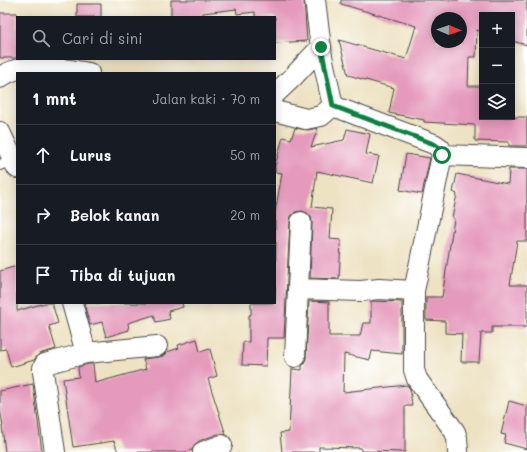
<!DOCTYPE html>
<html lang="id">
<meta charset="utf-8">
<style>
:root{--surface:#171b24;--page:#242831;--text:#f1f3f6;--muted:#9ea1a6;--line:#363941}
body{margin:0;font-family:Mali,sans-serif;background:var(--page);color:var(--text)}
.controls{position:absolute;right:12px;top:12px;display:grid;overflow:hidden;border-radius:0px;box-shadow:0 2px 10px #0003}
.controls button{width:36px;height:36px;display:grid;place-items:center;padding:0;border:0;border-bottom:1px solid var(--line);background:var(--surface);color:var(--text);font:20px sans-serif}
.compass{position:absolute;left:431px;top:12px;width:36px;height:36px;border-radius:50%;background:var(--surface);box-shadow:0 2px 10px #0003;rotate:92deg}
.stop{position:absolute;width:12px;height:12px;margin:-9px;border:3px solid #0b8043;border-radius:50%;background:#fff}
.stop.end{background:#0b8043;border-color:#fff;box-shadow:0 1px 4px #0008}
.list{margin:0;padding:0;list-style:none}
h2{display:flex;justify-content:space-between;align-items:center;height:52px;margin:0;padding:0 16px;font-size:17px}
h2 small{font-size:13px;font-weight:400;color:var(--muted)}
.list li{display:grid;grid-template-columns:26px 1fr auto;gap:12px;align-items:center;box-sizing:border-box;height:60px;padding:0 16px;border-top:1px solid var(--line)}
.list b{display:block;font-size:15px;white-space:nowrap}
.list em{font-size:13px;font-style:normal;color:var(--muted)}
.icon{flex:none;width:22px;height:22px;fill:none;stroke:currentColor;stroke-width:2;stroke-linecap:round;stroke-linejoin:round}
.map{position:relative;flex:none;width:527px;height:452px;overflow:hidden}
.search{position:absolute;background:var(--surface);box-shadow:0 2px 10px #0003;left:16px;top:16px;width:260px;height:44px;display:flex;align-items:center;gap:10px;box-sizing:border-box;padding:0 14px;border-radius:0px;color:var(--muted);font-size:15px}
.panel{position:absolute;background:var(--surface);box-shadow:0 2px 10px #0003;left:16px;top:72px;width:260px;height:232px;border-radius:0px}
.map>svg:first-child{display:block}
</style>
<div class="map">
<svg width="527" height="452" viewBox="0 0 527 452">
<rect width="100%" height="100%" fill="#fff"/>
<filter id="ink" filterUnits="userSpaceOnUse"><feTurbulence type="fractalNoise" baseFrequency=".025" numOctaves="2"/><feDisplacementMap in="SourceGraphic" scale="8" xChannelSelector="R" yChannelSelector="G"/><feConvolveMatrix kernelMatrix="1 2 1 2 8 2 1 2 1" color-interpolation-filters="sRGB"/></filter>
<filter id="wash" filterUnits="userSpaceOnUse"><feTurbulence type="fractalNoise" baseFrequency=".012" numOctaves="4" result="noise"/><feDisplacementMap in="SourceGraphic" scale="16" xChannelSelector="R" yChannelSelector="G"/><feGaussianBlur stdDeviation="0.9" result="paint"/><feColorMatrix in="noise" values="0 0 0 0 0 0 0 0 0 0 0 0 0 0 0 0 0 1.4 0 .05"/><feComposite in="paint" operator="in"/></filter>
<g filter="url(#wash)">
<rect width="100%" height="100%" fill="#ede2c2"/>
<g id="blocks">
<path fill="#e59abb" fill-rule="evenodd" d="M171,0H304L307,41L275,43V17H255V12L237,14L236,8L237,9L203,13V17H171Z
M341,0H527V45L512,41V15H482V32L477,30L476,57H469L468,86H482V117H527V146H509V142L475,141V125L424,122V120L389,113L394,88L348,75L339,40L406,59L416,26L341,4ZM437,18H461V42H437Z
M77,4H101V17H77Z
M0,13H17V58H0Z
M295,128L308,130L318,128L311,147L344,140L347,129L370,134L366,154L379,156L373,183L317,171L312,207L332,209L330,239L341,240L339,279L310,278L312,223L311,217L307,213L302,211L295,212L291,216L290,221L284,338H267L266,366L242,365L243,342H249V315H251V303H275L276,242H275V213L282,173L275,172V166L283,137L291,139Z
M406,154L430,158L422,194L400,190Z
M509,169H527V241H517L510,285H527V327H492V333H481L479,362H461L462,334L445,333V321L426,320V297H442L454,219L452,218L457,194L453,192L457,174L508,184Z
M17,266V311L45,303H52L58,323L49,326L56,349L42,353L38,355L34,360L11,367L6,349L0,350V271Z
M309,301L329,302V336H360L363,323H371V301L402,302V354L372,351L370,360L344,354L343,392L407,385L410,389L412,406H405V452L361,451V448L319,447V452H282L280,433L289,432L292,369L302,370V366L305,363L306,358Z
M84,303H182L183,307L168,311L170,319L156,322L154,315L128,323L129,330L106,337L102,322L90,325Z
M197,339L200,352L210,349L217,376L208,379L226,435L218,434L199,441L194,445L192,450L185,452H118L114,441L73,447L63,379L79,377L78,367L88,364H93L95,383L146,369L143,359L159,357L163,356L167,352L179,348L178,345Z
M33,384L42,452H5L2,426H3L0,409V391Z
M509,401L527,406V449L504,443L506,435L501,434Z"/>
</g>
</g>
<g filter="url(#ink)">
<use href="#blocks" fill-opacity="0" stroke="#484642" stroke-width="1"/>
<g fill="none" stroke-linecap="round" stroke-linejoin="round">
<g stroke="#484642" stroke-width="12">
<path id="service" d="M0,165L12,160"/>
</g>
<g stroke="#484642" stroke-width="22">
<path id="minor" d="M315,0L322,56L333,106L434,144L440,148L442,155L414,291V370L417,379L455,432L457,438L458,452
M0,78C19,60 65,69 89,73
M275,94L293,77L321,47
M275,111L306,119L321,116L333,106
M0,132L17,168
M442,155L527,158
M298,289L361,291L379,289L414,291
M72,303L86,353
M295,357L301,222
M55,452L43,372V368L45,364L86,353L157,346
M203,452L222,445"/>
</g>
<use href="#service" stroke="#fff" stroke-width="10"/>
<use href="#minor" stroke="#fff" stroke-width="20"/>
</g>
</g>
<g fill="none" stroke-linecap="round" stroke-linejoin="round" filter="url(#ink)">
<path stroke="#0b8043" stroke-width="5" d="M321,47L333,106L434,144L440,148L442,155"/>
</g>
</svg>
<div class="controls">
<button>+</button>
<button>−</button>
<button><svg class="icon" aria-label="layers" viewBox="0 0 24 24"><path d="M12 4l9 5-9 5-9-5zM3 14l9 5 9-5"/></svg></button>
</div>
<svg class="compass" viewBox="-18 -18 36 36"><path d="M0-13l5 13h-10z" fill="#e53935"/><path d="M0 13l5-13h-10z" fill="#9ea1a6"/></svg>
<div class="stop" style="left:442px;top:155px"></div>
<div class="stop end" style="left:321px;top:47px"></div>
<div class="search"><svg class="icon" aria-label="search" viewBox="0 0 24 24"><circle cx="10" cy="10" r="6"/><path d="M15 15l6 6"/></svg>Cari di sini</div>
<section class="panel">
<h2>1 mnt<small>Jalan kaki · 70 m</small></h2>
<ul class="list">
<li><svg class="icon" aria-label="ahead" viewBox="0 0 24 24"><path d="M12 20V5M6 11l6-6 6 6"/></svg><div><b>Lurus</b></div><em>50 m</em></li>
<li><svg class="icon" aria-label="right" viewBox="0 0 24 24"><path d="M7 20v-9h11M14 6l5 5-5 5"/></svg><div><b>Belok kanan</b></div><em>20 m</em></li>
<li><svg class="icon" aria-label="arrive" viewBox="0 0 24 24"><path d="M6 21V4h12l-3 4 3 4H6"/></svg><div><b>Tiba di tujuan</b></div></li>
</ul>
</section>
</div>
